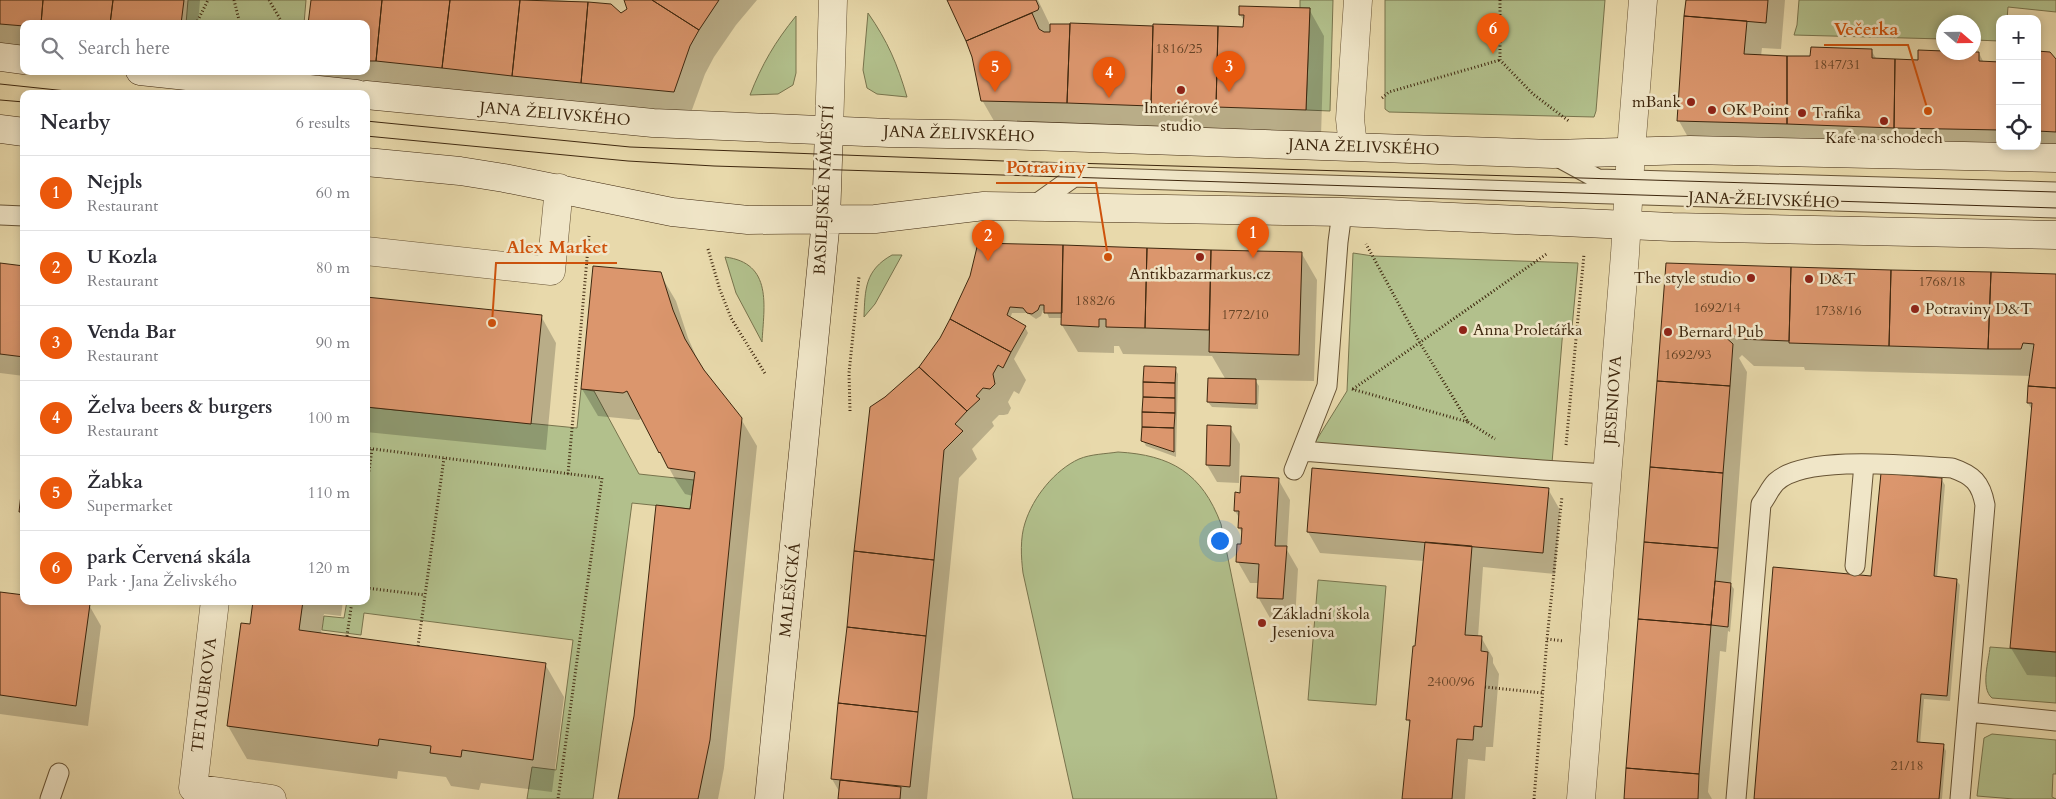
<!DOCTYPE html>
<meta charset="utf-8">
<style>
:root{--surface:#fff;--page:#f2f2f3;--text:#2b2b33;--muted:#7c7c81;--line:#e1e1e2;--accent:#ea580c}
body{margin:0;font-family:Cardo,serif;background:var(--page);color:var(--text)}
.controls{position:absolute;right:15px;top:15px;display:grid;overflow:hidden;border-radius:10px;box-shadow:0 2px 8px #0003}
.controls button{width:45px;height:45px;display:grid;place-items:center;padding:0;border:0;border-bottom:1px solid var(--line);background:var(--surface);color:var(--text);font:25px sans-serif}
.compass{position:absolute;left:1936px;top:15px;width:45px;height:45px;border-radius:50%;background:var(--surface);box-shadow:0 2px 8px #0003;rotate:110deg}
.you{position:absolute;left:1219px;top:540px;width:18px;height:18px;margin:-12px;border:4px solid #fff;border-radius:50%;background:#1a73e8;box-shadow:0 0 0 8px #1a73e833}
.badge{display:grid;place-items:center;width:32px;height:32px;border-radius:50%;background:var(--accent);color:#fff;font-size:16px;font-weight:700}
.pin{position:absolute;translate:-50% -41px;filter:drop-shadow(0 1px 2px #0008)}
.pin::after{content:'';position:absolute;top:26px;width:18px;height:15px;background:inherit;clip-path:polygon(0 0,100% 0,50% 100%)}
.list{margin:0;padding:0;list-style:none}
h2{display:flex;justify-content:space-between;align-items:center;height:65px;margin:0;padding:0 20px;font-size:21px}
h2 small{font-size:16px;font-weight:400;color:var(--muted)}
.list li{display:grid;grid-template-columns:32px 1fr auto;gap:15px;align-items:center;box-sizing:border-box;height:75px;padding:0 20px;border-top:1px solid var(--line)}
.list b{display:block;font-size:19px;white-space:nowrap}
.list p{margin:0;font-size:16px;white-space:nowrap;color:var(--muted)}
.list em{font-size:16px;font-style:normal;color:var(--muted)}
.icon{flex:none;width:28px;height:28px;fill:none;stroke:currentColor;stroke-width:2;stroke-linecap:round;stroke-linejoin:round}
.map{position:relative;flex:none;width:2056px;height:799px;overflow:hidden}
.search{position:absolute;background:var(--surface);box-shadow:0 2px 8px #0003;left:20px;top:20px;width:350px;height:55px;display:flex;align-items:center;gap:12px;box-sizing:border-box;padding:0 18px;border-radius:10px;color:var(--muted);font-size:19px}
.panel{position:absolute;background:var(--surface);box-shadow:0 2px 8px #0003;left:20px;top:90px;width:350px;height:515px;border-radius:10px}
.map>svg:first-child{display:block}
</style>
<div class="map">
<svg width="2056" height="799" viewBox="0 0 2056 799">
<rect width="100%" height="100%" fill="#e8d9ab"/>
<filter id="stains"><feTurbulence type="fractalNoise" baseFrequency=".004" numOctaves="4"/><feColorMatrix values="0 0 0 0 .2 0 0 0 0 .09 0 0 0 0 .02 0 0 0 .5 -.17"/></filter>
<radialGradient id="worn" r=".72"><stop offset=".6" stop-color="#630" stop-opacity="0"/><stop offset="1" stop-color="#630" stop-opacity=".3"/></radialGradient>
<path fill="#b2c08c" stroke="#78744d" d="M188,0H306L304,24H186Z
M1300,0H1333L1330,111L1306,110L1310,8H1300Z
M1385,0H1605L1596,111L1594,117L1389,112L1385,109Z
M1799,0H2056V12L2008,7L2007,19H2000V41L1974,40V22H1944L1943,39L1794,35L1797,25Z
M868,13C888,42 897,63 907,97L877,94L867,88L863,70Z
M796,16V73L793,85L778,94L750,95C762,64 775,42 796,16Z
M1353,253L1373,256L1578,263L1572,328L1563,329L1552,463L1314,444L1347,391Z
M892,255H902L875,304L864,317C865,289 865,270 892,255Z
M725,257C773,263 764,306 762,342L736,293Z
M581,389L594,391L639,474L694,480L690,509L632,503L593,799H527L532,767L556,770L573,640L364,613L361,635L322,630L324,616L344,618L347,601H366V407L577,428Z
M1118,452C1171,455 1202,473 1221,524L1277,799H1073L1023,573C1021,557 1020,538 1025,523C1033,497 1055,470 1079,459C1091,454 1105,454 1118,452Z
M1318,580L1386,586L1376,705L1308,700Z
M1990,647L2056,652V703L1992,698C1980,688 1989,660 1990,647Z
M1992,734L2056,740V774H2053L2052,797L2056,799H2014L1977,796L1984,738Z"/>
<path fill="#0003" d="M0,0H200L198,24H24V51L0,49Z
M312,0H558L611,5L620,14L628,10L626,0H757L736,25L714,57L705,74L689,118L322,81L316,71H366V24Z
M947,0H1038L1050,25L1071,26L1244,28L1245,22L1240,15L1309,9L1324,36L1321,137L998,128L982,100L973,57L967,40Z
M1688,0H1785L1781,49L1762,48L1761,56L1812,58L1871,50L1877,60L1919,61L1979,53L1984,63L2000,64V146H2037V53L2056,61V158L1694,148L1679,121Z
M1063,246L1302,254L1317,280L1314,381L1255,380L1259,386L1258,409L1212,407L1208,402L1226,380L1212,356L1123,354L1119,346H1114V353L1078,352L1062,325V318H1049L1046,310H1043L1041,316L1036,319L1027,313H1012L1010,319L1025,327L1028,333L1014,359L1026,380L1019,394L1014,391L1008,402L1011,408L1008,414L1004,415H999L992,422L994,426L972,449L977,459L959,478L927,799H839L840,793L832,779L886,398Z
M0,264L24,267V376L0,373Z
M1667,265L2056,275V677L2027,675L2011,648L2032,410L2028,403L2031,376L1805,370L1804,367L1754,366L1742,355L1739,358L1747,372L1731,585L1734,589L1730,632L1728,631L1726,652L1720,651L1708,792L1712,799H1625Z
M660,274L676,301L688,338L700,365L741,419L757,446L724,768L718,799H619L636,716L691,510L693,496L685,494L675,479L642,418L639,420L598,416L582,389Z
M366,298L541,316L556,343L546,450L366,432Z
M1175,369L1178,374L1176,457L1146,446L1143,440Z
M1208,426L1230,427L1240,444L1239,483L1217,482L1207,465Z
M1278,479L1290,500L1287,550L1298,569L1295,620L1270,618L1258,597L1259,583H1250L1238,562L1242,545L1243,534L1239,528L1240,519L1235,511L1241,494Z
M1942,480L1945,485L1937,578L1956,580L1960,585L1950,701L1924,699L1920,744L1943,745L1946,751L1942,799H1755L1873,577Z
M1548,489L1560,510L1555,574L1483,567L1478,637H1481L1493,658V663L1499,674L1493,747H1486L1485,761L1468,759L1465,799H1404L1411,725L1407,719L1417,647L1424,561L1320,553L1308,532Z
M0,593L24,601L89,605L101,626L88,726L0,714Z
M254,601H343L341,616L324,614L321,634L545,664L564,697L552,792L481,783L479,790L451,786L446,777L398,771L397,779L247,759L228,726L242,624L251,625Z"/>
<path fill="#db966d" stroke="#3e270e" d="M0,0H43L41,24H24V26L0,24Z
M43,0H113L110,24H41Z
M113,0H184L181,24H110Z
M311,0H382L376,61H366V24H308Z
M382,0H450L442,68L376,61Z
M450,0H520L512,76L442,68Z
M520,0L588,2L581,83L512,76Z
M624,0H652L699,30L690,46L674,92L581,83L588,2L611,4L621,13L627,9Z
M652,0H719L699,30Z
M947,0H1036L1039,7L1038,10L966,41Z
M1686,0H1768L1766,23L1684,16Z
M1239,6L1310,8L1306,110L1216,107L1218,26L1243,27L1244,15H1239Z
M1032,13L1039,29L1044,32H1050V24H1070L1067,103L981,101L972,57L966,41Z
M1684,16L1747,21L1744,54L1787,56V124L1677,121Z
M1070,23L1153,26L1151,106L1067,103Z
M1153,24L1218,26L1216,107L1151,106Z
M1811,47L1872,49V58L1895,59L1894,128L1787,124V56H1810Z
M1918,50L1944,51V52H1979V61L2000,62V130L1894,128L1895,59L1918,60Z
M2037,51L2050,52L2056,59V132L2037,131Z
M978,243L1063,245L1062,313H1044V305H1040L1038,310L1032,314L1027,313L1023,308L1010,307L1007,315L1026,326L1011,352L950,319L970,276Z
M1063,245L1147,248L1145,328L1106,327V319H1099V327L1061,325Z
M1147,248L1211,250L1209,330L1145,328Z
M1211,250L1302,252L1299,355L1209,352Z
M0,263L24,266V357L0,354Z
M1666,263L1791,267L1789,341L1738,339L1726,329L1721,333L1733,344L1730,386L1657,381Z
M593,266L661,272L673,310L685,339L704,370L742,418L710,740L698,799H618L634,716L656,505L690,509L695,472L668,468L660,452L659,453L627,391L623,393L581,389Z
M1791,267L1891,270L1889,346L1789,343Z
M1891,270L1991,272L1988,349L1889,346Z
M1991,272L2056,274V388L2028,386L2034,344L2023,343L2021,349H1988Z
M366,297L542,315L531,424L366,407Z
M950,319L1011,352L1003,368L998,365L993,374L995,384L990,389L983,388L976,396L980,399L967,411L919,367L940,338Z
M1144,366L1176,367L1175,383L1143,382Z
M919,367L967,411L955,424L963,431L944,450L934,560L854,551L870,407L885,397Z
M1208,378L1256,379V404L1207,402Z
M1657,381L1730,386L1723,473L1650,467Z
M1143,382L1175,383V398L1143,397Z
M2028,386L2056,388V652L2010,648L2032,403H2027Z
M1143,397L1175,398V413L1142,412Z
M1142,412L1175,413L1174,428L1142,427Z
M1207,425L1231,426L1230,466L1206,465Z
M1142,427L1174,428V452L1141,441Z
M24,467V512H19Z
M1650,467L1723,473L1718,548L1644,542Z
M1312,468L1549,488L1543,553L1307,532Z
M1881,473L1942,478L1934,576L1957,579L1947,696L1921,694L1917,742L1944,744L1939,799H1754L1773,567L1871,576Z
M1241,476L1279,478L1275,546H1287L1283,599L1257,598L1259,564L1236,562L1237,544H1241L1242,528H1238L1239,511H1234L1235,492L1240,493Z
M1425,542L1472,546L1465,635L1482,636L1481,651L1488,652L1482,727L1474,726L1473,740L1457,739L1452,799H1402L1410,720H1406L1413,646H1415Z
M1644,542L1718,548L1711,625L1638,619Z
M854,551L934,560L926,636L847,627Z
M1715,581L1731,583L1728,627L1711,625Z
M0,592L24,595V601H71L90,604L76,706L0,695Z
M253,601H303L299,630L546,663L533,760L462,750L461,757L430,753L431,746L379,739L378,746L227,726L241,623L250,624Z
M1638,619L1711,625L1699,774L1626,768Z
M847,627L926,636L918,712L838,703Z
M838,703L918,712L910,787L831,779Z
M1626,768L1699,774L1698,799H1624Z
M840,780L901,787L900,799H838Z"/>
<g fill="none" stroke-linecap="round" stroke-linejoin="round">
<g stroke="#685435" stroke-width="21">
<path id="lane" d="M1554,155L1598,179L2056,192
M1032,207L1074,177L2056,208
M0,215L24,216
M1302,451L1542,470L1607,474
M1294,470L1327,386L1338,242L1342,212
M1855,566L1864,464
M1968,712L2056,721
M50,799L59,773
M1736,799L1761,504C1766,498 1770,488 1776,482C1806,454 1912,466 1952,468C1973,475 1981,483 1985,505L1960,799"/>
</g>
<g stroke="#685435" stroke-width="29">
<path id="street" d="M829,130L833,0
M1353,146L1350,119L1358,0
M366,251L551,271L559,188
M215,601L193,788L272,799
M1581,799L1625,254L1631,151L1643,0"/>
</g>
<g stroke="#3e270e" stroke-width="29">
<path id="secondary" d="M0,57L24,60
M140,71L356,94
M366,95L653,123L889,133L1005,135L1553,154L1690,150L2056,158
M0,129L24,132
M366,162L460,171L504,178L672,212L748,220L875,219L984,206L1342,212L1672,227L2056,235
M769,799L826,220L829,130"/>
</g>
<path stroke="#3e270e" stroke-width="3" stroke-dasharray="1 2.5" stroke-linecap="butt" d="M234,0L240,24
M269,0L283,24
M1500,0V60L1533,94L1570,122
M196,24L208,0
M1382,98L1389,92L1500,60
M708,249L720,290L731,318L766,375
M1352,389L1468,422L1420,343L1366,244
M1353,389L1548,253
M850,411L849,373L859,277
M1468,422L1495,439
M1566,445L1584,254
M366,448L602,478L558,799
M568,474L589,236
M366,492L372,449
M366,588L425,595
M347,636L352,601
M1547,639L1564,641
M418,646L444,458
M1485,687L1543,693
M1534,799L1547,639L1562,496"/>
<use href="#lane" stroke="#f0e6c8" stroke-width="19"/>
<use href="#street" stroke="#f0e6c8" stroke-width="28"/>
<use href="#secondary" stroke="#f0e6c8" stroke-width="28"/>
<path stroke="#3e270e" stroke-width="1" d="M0,84L95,94
M0,100L24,102
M366,121L630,147L1004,161L2056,192
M366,136L628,161L714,166L2056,208"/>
</g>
<g fill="#8f2418" stroke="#f0e6c8" stroke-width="2">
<circle cx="1181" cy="90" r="5"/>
<circle cx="1691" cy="102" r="5"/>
<circle cx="1712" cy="110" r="5"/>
<circle cx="1802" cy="113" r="5"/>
<circle cx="1884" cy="121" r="5"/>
<circle cx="1200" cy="257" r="5"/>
<circle cx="1751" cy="278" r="5"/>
<circle cx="1809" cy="279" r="5"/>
<circle cx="1915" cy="309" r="5"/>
<circle cx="1463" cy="330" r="5"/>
<circle cx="1668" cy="332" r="5"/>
<circle cx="1262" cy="623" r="5"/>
</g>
<g text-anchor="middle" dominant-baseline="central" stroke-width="5" stroke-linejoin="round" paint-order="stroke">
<g font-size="14" fill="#654326">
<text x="1179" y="48">1816/25</text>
<text x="1837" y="64">1847/31</text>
<text x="1942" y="281">1768/18</text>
<text x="1095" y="300">1882/6</text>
<text x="1717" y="307">1692/14</text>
<text x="1838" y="310">1738/16</text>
<text x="1245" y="314">1772/10</text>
<text x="1688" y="354">1692/93</text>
<text x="1451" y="681">2400/96</text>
<text x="1907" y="765">21/18</text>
</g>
<g font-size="16" fill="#3e270e" stroke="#f0e6c8" text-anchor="start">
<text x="1681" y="102" text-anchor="end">mBank</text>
<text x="1181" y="108" text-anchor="middle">Interiérové<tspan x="1181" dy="18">studio</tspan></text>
<text x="1722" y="110">OK Point</text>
<text x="1812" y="113">Trafika</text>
<text x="1884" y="138" text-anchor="middle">Kafe na schodech</text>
<text x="1200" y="274" text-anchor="middle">Antikbazarmarkus.cz</text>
<text x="1741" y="278" text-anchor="end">The style studio</text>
<text x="1819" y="279">D&amp;T</text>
<text x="1925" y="309">Potraviny D&amp;T</text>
<text x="1473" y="330">Anna Proletářka</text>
<text x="1678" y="332">Bernard Pub</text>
<text x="1272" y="614">Základní škola<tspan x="1272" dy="18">Jeseniova</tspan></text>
</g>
<g font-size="16" fill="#3e270e" stroke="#f0e6c8">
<text transform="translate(555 114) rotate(5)">JANA ŽELIVSKÉHO</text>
<text transform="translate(959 134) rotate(2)">JANA ŽELIVSKÉHO</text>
<text transform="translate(1364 147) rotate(2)">JANA ŽELIVSKÉHO</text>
<text transform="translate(824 190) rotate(-87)">BASILEJSKÉ NÁMĚSTÍ</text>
<text transform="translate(1764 200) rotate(2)">JANA ŽELIVSKÉHO</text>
<text transform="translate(1613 400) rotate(-86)">JESENIOVA</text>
<text transform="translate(790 590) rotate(-84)">MALEŠICKÁ</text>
<text transform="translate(204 695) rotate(-83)">TETAUEROVA</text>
</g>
</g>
<path fill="none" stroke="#ce520c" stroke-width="2" d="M1928 111L1908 45H1824M1108 257L1096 183H996M492 323L496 263H617"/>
<g fill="#ce520c" stroke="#f0e6c8" stroke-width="2">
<circle cx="1928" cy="111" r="5"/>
<circle cx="1108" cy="257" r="5"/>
<circle cx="492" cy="323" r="5"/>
</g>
<g font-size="18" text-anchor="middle" font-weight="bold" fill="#ce520c" stroke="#f0e6c8" stroke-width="5" stroke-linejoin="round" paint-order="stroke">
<text x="1866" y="35">Večerka</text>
<text x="1046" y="173">Potraviny</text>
<text x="557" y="253">Alex Market</text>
</g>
<rect width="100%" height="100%" filter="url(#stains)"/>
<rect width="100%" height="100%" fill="url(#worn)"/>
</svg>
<div class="controls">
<button>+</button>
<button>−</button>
<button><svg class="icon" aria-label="locate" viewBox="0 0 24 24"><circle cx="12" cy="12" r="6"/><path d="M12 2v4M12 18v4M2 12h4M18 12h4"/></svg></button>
</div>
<svg class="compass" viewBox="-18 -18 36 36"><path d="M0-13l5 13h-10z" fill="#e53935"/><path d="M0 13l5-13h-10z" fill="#7c7c81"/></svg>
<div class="you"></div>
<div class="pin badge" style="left:1253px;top:258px">1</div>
<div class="pin badge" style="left:988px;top:261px">2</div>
<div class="pin badge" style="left:1229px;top:92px">3</div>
<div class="pin badge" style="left:1109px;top:98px">4</div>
<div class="pin badge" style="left:995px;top:92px">5</div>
<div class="pin badge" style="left:1493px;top:54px">6</div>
<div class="search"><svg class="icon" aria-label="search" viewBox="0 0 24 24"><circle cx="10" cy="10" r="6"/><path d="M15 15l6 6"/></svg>Search here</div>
<section class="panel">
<h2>Nearby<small>6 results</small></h2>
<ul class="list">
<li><span class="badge">1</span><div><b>Nejpls</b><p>Restaurant</p></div><em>60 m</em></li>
<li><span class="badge">2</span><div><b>U Kozla</b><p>Restaurant</p></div><em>80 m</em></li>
<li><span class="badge">3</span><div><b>Venda Bar</b><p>Restaurant</p></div><em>90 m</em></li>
<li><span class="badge">4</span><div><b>Želva beers &amp; burgers</b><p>Restaurant</p></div><em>100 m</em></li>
<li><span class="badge">5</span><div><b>Žabka</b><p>Supermarket</p></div><em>110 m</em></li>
<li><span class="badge">6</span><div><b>park Červená skála</b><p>Park · Jana Želivského</p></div><em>120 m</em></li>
</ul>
</section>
</div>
